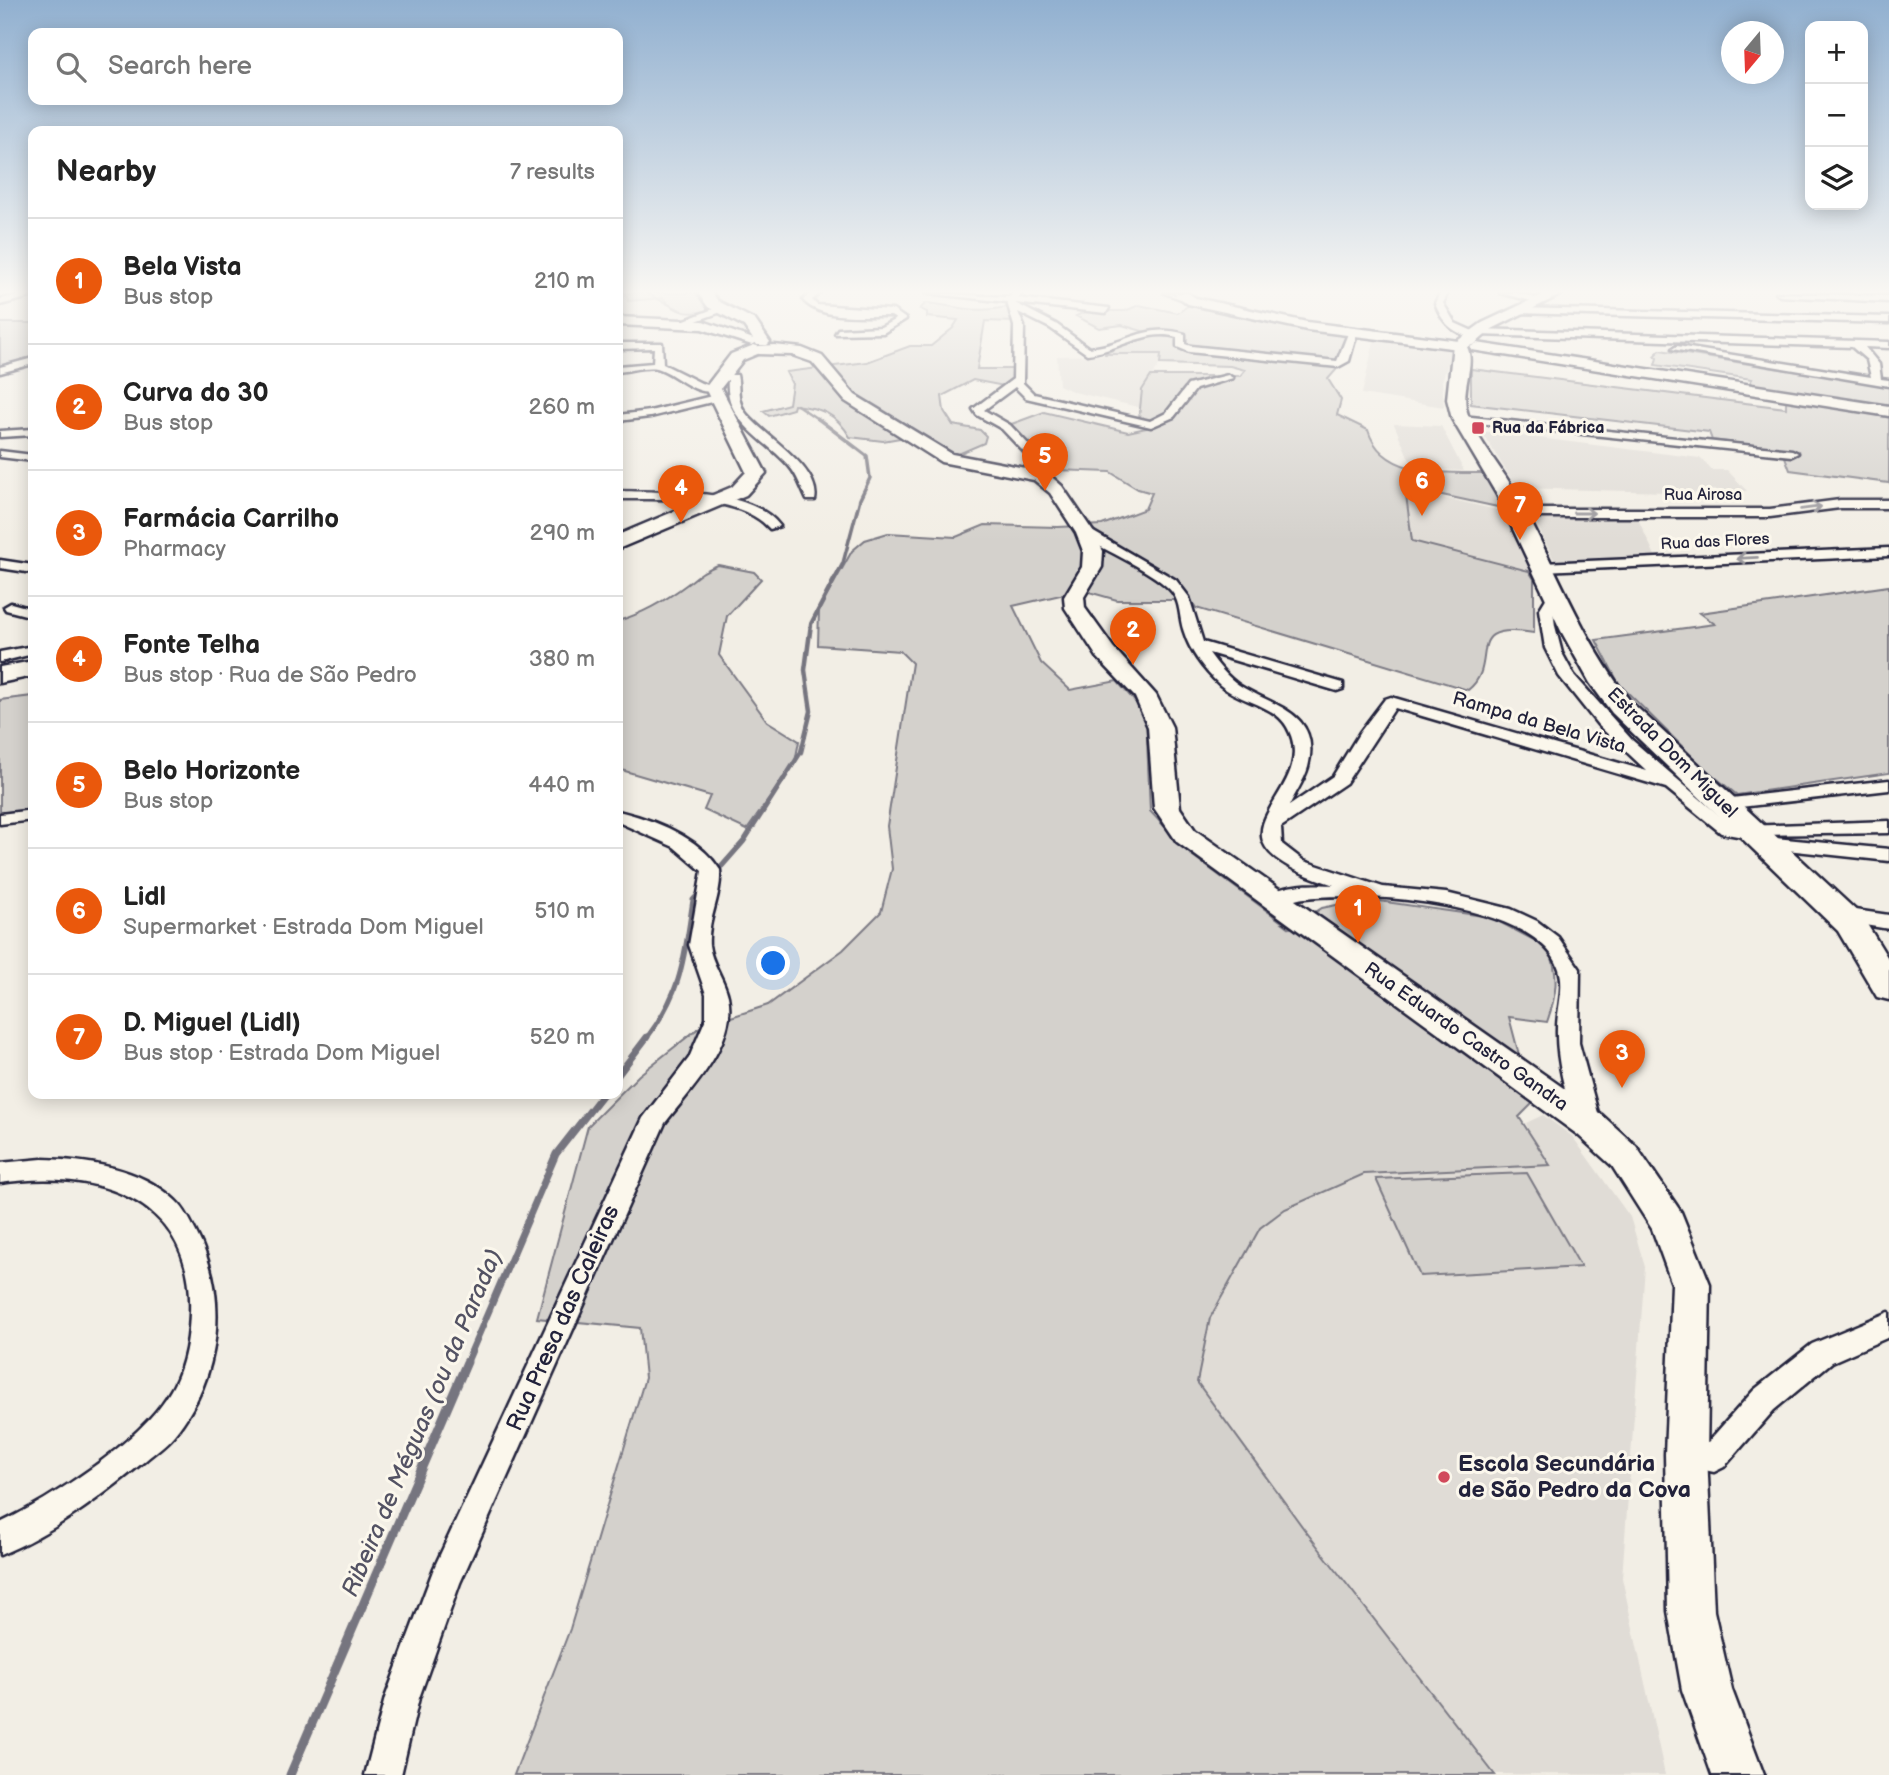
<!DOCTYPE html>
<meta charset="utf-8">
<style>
:root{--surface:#fff;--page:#f2f2f2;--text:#222;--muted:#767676;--line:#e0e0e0;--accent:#ea580c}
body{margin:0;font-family:"Balsamiq Sans",sans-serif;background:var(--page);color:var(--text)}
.controls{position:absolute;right:21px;top:21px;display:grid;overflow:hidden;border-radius:14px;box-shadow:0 4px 18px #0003}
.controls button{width:63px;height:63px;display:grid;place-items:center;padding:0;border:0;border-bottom:2px solid var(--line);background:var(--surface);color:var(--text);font:35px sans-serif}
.compass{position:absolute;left:1721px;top:21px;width:63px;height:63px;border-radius:50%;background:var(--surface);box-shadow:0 4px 18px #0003;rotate:199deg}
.you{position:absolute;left:774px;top:964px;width:24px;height:24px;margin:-18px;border:5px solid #fff;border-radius:50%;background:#1a73e8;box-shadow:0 0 0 10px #1a73e833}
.badge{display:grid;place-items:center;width:46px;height:46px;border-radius:50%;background:var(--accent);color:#fff;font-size:23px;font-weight:700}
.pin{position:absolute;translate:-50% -58px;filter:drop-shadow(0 2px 4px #0008)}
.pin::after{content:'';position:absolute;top:37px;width:24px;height:21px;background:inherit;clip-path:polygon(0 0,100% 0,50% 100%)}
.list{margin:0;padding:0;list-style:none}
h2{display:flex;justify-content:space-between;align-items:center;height:91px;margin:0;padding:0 28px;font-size:30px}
h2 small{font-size:23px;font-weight:400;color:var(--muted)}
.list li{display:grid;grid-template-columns:46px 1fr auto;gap:21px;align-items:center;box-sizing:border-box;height:126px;padding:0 28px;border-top:2px solid var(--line)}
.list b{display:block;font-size:26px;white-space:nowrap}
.list p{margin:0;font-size:23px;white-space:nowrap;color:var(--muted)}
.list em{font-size:23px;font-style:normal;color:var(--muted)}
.icon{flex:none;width:38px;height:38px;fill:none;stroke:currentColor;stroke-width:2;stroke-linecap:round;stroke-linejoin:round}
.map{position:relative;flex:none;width:1889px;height:1775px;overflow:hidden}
.search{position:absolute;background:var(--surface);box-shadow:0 4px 18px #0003;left:28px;top:28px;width:595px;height:77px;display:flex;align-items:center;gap:18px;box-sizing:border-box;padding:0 24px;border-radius:14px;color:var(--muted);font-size:26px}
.panel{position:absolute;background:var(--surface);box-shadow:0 4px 18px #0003;left:28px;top:126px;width:595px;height:973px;border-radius:14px}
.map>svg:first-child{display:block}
</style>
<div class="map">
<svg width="1889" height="1775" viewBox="0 0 1889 1775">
<rect width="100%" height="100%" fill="#f2eee5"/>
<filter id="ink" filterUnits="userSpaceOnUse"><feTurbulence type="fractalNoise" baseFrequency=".0143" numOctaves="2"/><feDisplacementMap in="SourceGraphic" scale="14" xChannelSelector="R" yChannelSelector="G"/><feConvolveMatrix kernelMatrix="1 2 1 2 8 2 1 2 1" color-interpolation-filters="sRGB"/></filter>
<g filter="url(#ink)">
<path fill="#e0dcd6" d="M1375,337L1448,349L1452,352L1442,381L1444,407L1362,394Z
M1162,354L1160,364L1142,390V408L1074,392L1059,385L1057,356Z
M1394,424L1441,426L1464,471L1413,468Z
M1481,431L1700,458L1712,470H1727L1747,491L1704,490L1706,493L1517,488Z
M1402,488L1506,512L1534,572L1412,541Z
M1532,515L1637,517L1657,560L1556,564Z
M1543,1115L1572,1136L1630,1217L1645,1267L1622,1578L1665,1775L1496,1774L1178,1376L1190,1290L1316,1171L1538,1156L1526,1123Z"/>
<path fill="#d4d1cc" stroke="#7b7a84" stroke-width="2" d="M618,293H699L702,300L714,308C695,316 676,315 663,298L628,301L627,295L618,296Z
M1193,302L1349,331L1336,370L1328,379L1341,400L1337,415L1368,430C1383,479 1448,472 1488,473L1507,509L1405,487L1412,541L1529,571L1534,579V633C1459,621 1502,663 1468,690L1196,608L1191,600H1117L1082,590L1013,606L1041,663L1070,690L1117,681L1146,714L1150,811L1189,853L1290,928L1322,908L1365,899L1490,917L1549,948C1559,976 1557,994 1547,1022L1509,1017L1532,1104L1519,1117L1550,1165L1364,1174L1285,1209L1260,1228L1210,1318L1197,1382L1304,1529L1495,1775H514L570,1629L645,1378L640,1328L537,1318L588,1126L639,1075L700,1027L768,1005L843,950L881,912L892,869L887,826L912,663L900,651L818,645L819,610L852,551L865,540L888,533L956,537L985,525L1058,527L1102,525L1145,509L1152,493L1138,489L1110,472L1057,470L1009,425L1044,412L1128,432L1146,428L1139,418L1142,390L1151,376H1240L1245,370L1230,366L1160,364L1161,354H1104L1149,333L1122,325L1099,328L1076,316L1087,311H1125L1139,305L1178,313Z
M926,303C957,306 975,314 1007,307L1015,322L985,321L977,369H1015V378L1004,386L973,380L942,396L944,411L953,425L980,430L986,436L984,443L956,455L917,435L883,441L850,437C836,413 821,408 794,405L793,409L769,416L763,411L789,404L792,384L786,372L867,362L910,346H931L953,328L958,320L927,317V312L920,309Z
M0,323H33V360L0,369Z
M1660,350L1889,386V483L1790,470L1782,449L1712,440L1709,432L1471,404V369L1786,408V398L1748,386L1752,379L1655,365L1657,358L1654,356Z
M718,565L754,572L761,579L727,616L719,655L767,721L799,741L795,762L747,830L704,810L710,796L618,769V621C641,614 666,600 686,585C698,576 702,571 718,565Z
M1889,586V773L1737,795L1704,768L1619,684L1596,640L1715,624L1700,613Z
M33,696V814L0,818V700Z
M1527,1173L1581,1267L1420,1276L1376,1179Z"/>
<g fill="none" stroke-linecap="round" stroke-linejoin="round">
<path stroke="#76747f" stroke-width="2.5" d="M646,293L682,311
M797,405L819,420"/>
<path stroke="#76747f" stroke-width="3.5" d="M817,418L867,456L870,478L860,499L843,563L834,580"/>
<path stroke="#76747f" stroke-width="4.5" d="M782,782L801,752L811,711L805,670L811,624L835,578"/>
<path stroke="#76747f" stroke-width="5" d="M722,866L744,841L783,780
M646,1039C683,990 684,958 693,900L701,891"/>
<path stroke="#76747f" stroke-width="7" d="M618,1075L647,1037
M466,1364L556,1154L603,1094"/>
<path stroke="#76747f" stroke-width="9" d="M290,1775L467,1362"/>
<g stroke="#22223b" stroke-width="5">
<path id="street" d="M13,293H24L30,297L0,305V299L17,296Z
M811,293H820L812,300L817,305L893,310L906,319L883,333L835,334L838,329L881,327L896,319L891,316C865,315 821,321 803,300Z
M926,293L1009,297L1013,293H1022L1018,298L1109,308L1106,313L1015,303L1056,324L1089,348C1126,345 1145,322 1185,334V344L1191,346L1337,361L1349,331L1357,333L1349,361L1338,367L1189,352L1177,347V337C1146,328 1118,351 1087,354L1050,328L1018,312L1024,326L1023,383L1034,394L1150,421L1166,413L1188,385L1228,375L1233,378L1196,389L1174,417L1151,427L1026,398L1015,387L984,410L1010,425L1050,467V471L1040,480L1034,476L1040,469L1002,429L977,415L973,409L1013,379L1014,326L1007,302Z
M1164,293L1188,297L1184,300Z
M1440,293H1448L1443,303L1455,323L1475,332L1479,329L1889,342V348L1865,347L1879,364L1881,379L1889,380V386L1672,349L1677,346L1871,377L1867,360L1852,347L1478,335L1474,338C1453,333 1442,323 1435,303Z
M1500,293H1517L1544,300L1540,303Z
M1776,293L1889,296V302L1780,296Z
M721,306L724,311L685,325L677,323Z
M1518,308L1889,317V323L1515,313Z
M618,343H662L663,364L701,383L718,388C699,401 676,373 657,368C646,366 629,371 618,372V366L653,363L654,348L618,349Z
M33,358V364L0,373V367Z
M715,375H737C740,388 736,399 745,412C762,435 822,468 815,500H807C801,488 798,476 789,466C765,439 724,421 728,380L715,379Z
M716,395L720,396V400L650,417L618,421V415L650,411Z
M1462,416L1792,450L1798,453L1792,456L1458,421V417Z
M33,429V435L0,437V431Z
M0,451L33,455V461L0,457Z
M618,491C664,493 750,486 780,526L770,529C738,493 662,500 618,499Z
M1840,500H1889V508H1840L1770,517H1516L1510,513L1516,509H1770Z
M1080,530H1090L1176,580L1189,597L1203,642L1343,683V689L1337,691L1209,653C1218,665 1227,677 1239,685C1272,706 1322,712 1308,767C1304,781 1295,793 1289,806L1333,776L1360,732L1385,699L1391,697L1647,771L1598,725L1559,676L1545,648L1539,610L1550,592L1555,591L1562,595L1553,610L1555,626L1562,653L1574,675L1632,740L1721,817L1732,824L1745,826L1889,821V833L1762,835L1754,839L1721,833L1666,788L1395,708L1346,783L1281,827L1282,844L1304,861L1383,887L1446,893L1511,909L1537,921L1558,937L1580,969L1579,1043L1601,1124L1597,1131L1589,1133L1581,1131C1566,1102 1556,1060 1557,1028C1557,1009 1565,988 1559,969C1538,902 1363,891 1305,898C1294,899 1284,904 1274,906L1267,904L1264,900C1277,883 1314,884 1334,885C1180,836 1326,796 1287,727C1274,704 1239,702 1220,685C1205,671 1190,652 1184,632C1179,619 1181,603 1172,592C1158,574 1102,548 1080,536Z
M1889,548V556L1542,571L1535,567L1542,563Z
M0,560L33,565V573L0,568Z
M11,603L33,609V617L6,610L4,607Z
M33,646V654L0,662V652Z
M1889,780V790L1723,809L1714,804L1723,799Z
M33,810V820L0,824V814Z
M618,811C655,820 699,837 720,870C722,896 707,919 709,945C711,963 724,978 728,996C738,1043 691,1089 665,1123L460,1583L419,1698L401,1775H365L385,1698L434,1568L643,1118L689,1058L706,1018V994L689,945L702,871L674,847L618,822Z
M1765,837L1889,849V861L1758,847L1756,843Z
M1841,908L1889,915V929L1834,920L1831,915L1834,910Z
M42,1159C87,1160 142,1168 176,1201C185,1209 191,1222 196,1232C230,1297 221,1378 174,1435C166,1445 155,1452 146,1460C101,1497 55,1532 0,1555V1523C51,1499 138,1443 168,1395C184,1371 189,1341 190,1313C195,1198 96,1168 0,1183V1163Z
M1889,1312V1337L1832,1362L1774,1410L1724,1467L1714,1472L1676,1464L1671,1454L1676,1444L1686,1439L1708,1442L1754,1390L1812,1344Z"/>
</g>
<g stroke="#22223b" stroke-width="5">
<path id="secondary" d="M1174,293H1188L1196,298L1307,322L1459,341L1466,345L1459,349L1307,330L1188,304Z
M618,317L703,321L759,341L752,345L702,329L618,325Z
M1477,343L1889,406V416L1472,350L1470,347Z
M774,345L802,348L822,356L855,395L952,454L1046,472L1062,486L1094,533L1103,551L1102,567L1084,597L1085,608L1113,647L1156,695L1172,727L1180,808L1195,830L1602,1115L1636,1146L1681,1212L1710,1284L1707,1454L1714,1611L1732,1690L1764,1775H1712L1682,1690L1668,1611L1665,1454L1672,1284L1652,1229L1612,1166L1578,1135L1177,842L1154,808L1148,727L1135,697L1097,657L1065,608L1064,597L1082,567L1083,551L1076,533L1050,493L1034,480L941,462L845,401L812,362L792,355L759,354L752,350L759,346Z"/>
</g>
<g stroke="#22223b" stroke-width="5">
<path id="primary" d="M698,293H712L718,301L755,320L770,342L767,345H757L744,326L708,307Z
M1546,293H1564L1492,329L1475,344L1467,347C1476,365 1459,391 1468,415C1480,445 1503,469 1518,497C1555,565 1582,639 1630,701L1862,916L1889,960V1000L1877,997L1838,931L1612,713L1590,683L1561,631L1497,495L1452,419L1447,399L1453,344L1482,323Z
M754,345L760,347V353L743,360L721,388L766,473L746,495L618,549V535L732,487L746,472L705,388L731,354Z
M33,661V676L0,683V667Z"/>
</g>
<use href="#street" fill="#fbf7ec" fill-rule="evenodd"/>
<use href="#secondary" fill="#fbf7ec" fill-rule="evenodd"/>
<use href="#primary" fill="#fbf7ec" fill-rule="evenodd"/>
</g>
<defs><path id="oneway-shaft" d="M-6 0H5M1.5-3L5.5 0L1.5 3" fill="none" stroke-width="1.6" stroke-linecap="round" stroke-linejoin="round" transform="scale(1.75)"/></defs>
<g stroke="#99979c">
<use href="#oneway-shaft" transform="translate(1811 508) rotate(-7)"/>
<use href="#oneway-shaft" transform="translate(1584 513)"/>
<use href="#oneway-shaft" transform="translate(1747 558) rotate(177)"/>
</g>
</g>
<linearGradient id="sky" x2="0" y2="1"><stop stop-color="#91b0d0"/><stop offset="0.54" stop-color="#f9f7f3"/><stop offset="1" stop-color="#f9f7f3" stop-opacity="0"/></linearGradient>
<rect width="1889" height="541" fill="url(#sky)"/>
<g fill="#d1495b" stroke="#fbf7ec" stroke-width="2.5">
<rect x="1471" y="421" width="14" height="14" rx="3.5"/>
<circle cx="1444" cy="1477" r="7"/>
</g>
<g text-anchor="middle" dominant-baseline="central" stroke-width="6" stroke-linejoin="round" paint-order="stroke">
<g font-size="16" font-weight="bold" fill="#22223b" stroke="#fbf7ec" text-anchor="start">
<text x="1492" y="428">Rua da Fábrica</text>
</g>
<g font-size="16" fill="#22223b" stroke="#fbf7ec">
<text x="1703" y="495">Rua Airosa</text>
<text transform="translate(1715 542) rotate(-3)">Rua das Flores</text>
</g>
<g font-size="19" fill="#22223b" stroke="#fbf7ec">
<text transform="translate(1539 723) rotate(16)">Rampa da Bela Vista</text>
<text transform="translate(1672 753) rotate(45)">Estrada Dom Miguel</text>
<text transform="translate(1466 1037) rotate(35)">Rua Eduardo Castro Gandra</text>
</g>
<g font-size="23" fill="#22223b" stroke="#fbf7ec">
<text transform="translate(563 1318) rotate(-66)">Rua Presa das Caleiras</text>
</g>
<g font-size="23" font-weight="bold" fill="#22223b" stroke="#fbf7ec" text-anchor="start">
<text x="1458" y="1464">Escola Secundária<tspan x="1458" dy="26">de São Pedro da Cova</tspan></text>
</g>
<g font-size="24" font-style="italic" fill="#535263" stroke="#fbf7ec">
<text transform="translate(422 1423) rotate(-67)">Ribeira de Méguas (ou da Parada)</text>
</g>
</g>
</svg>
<div class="controls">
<button>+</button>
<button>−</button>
<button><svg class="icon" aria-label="layers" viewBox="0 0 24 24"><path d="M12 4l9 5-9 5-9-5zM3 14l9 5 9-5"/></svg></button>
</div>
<svg class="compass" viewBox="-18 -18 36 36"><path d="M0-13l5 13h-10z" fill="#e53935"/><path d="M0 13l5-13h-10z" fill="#767676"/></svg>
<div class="you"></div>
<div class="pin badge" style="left:1358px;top:943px">1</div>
<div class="pin badge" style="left:1133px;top:665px">2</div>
<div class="pin badge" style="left:1622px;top:1088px">3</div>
<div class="pin badge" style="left:681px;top:523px">4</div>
<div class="pin badge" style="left:1045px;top:491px">5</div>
<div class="pin badge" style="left:1422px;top:516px">6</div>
<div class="pin badge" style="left:1520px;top:540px">7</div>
<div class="search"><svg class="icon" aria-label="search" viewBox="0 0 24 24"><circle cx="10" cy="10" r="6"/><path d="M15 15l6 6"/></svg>Search here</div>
<section class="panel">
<h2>Nearby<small>7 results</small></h2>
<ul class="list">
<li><span class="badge">1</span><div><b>Bela Vista</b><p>Bus stop</p></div><em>210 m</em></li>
<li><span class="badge">2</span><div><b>Curva do 30</b><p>Bus stop</p></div><em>260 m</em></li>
<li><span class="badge">3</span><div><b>Farmácia Carrilho</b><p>Pharmacy</p></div><em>290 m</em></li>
<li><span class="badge">4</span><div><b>Fonte Telha</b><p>Bus stop · Rua de São Pedro</p></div><em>380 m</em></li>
<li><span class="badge">5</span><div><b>Belo Horizonte</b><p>Bus stop</p></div><em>440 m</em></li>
<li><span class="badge">6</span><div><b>Lidl</b><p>Supermarket · Estrada Dom Miguel</p></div><em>510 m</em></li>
<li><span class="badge">7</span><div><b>D. Miguel (Lidl)</b><p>Bus stop · Estrada Dom Miguel</p></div><em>520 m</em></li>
</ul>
</section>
</div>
